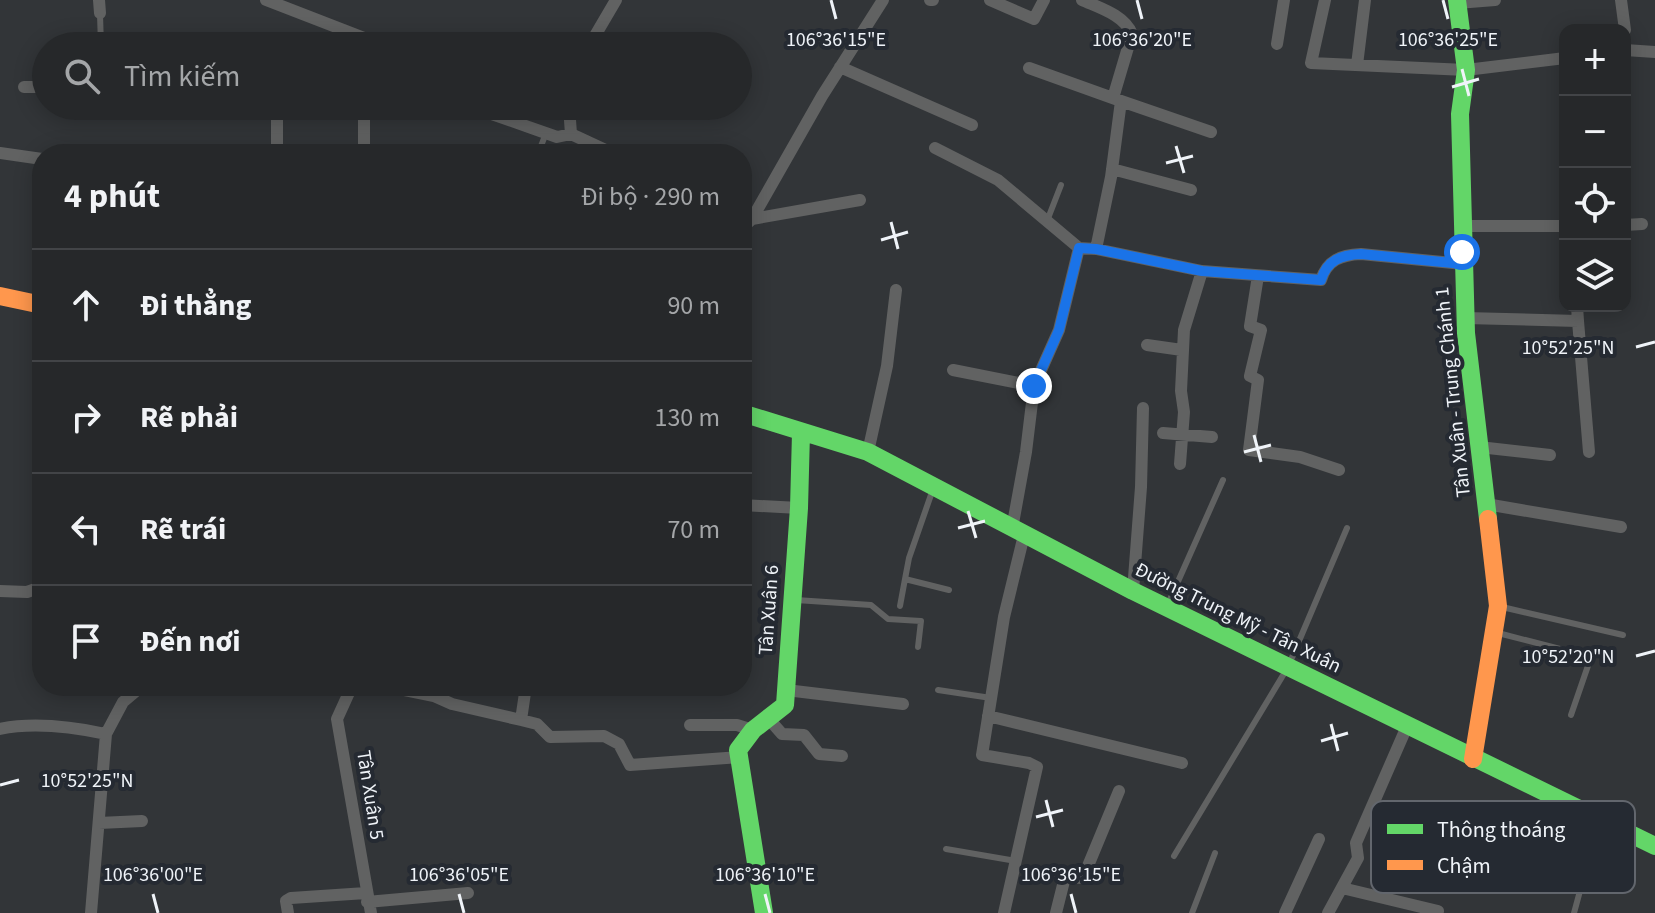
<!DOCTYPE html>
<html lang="vi">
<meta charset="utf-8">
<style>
:root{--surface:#26282a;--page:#323436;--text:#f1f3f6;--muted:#a4a6a8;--line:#424447}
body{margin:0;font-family:"Source Sans 3",sans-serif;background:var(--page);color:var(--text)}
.controls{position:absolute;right:24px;top:24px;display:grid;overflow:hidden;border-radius:16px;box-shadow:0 4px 20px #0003}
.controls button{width:72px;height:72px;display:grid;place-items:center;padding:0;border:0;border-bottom:2px solid var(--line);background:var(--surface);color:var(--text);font:40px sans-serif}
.stop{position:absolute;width:24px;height:24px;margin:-18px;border:6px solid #1a73e8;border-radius:50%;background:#fff}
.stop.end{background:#1a73e8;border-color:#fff;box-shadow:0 2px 8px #0008}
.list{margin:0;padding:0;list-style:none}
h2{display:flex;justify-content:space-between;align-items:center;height:104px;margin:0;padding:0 32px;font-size:34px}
h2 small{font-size:26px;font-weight:400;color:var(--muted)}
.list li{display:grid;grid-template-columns:52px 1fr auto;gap:24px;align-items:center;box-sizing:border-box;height:112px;padding:0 32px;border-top:2px solid var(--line)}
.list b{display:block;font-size:30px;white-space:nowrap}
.list em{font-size:26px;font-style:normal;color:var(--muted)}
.icon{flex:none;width:44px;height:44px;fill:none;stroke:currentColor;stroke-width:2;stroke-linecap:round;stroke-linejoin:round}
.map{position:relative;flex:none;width:1655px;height:913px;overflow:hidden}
.search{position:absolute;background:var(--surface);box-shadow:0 4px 20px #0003;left:32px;top:32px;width:720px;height:88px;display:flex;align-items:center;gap:20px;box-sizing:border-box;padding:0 28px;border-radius:44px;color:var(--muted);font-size:30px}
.panel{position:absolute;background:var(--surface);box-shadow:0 4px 20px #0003;left:32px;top:144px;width:720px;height:552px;border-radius:32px}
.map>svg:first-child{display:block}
</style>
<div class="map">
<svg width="1655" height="913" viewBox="0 0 1655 913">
<rect width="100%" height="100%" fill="#323538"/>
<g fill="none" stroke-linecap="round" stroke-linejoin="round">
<path stroke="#616262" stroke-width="6" d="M100,14L101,46
M538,154L546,133
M1047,221L1061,185
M933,489L909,558L905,579L949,590
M796,600L871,605L888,619L921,621L918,647
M1168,604L1223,480
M900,606L905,579
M1502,607L1623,635
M1498,633L1591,657L1571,715
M938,690L991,698
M946,849L1016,861
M1174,856L1288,667L1347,528
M1192,913L1215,853
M1574,913L1599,821"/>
<path stroke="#616262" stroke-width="12" d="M99,0L100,13
M266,0L385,46
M930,0H933
M990,0L1034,19L1044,0
M1082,0C1100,8 1124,15 1132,34L1113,98
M1325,0L1311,63L1466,70L1565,58
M1621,0L1625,30
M1457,3L1495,0
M1277,44L1284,0
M589,46L616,0
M1625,50L1655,52
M1357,65L1365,0
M840,67L972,125
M1029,68L1121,101L1111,177L1096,249
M24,87H46
M1121,101L1211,132
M364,106V151
M368,106L450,113L486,112L557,137L571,134
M569,106L571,134L614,154
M935,148L998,180L1079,248L1059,330L1034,386L1026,452L1012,529
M0,153L42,159
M277,154V106
M1112,169L1191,190
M752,219L860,200
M1625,225L1642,224
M1462,226H1565
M742,228L752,219L822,96L883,0
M1079,248L1096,249L1202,271L1321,280C1327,260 1341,255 1361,254L1463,264
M1258,276L1250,326L1261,330L1250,376L1258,380L1249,450L1300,457L1339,470
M1465,318L1578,321L1577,306
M1578,321L1589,452
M1147,345L1182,350
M953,370L1034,386
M1163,433L1212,437
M1479,447L1550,455
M868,452L887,366L896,290
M1180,464L1184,412L1181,391L1184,330L1202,271
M1486,504L1621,527
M742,505L799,508
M0,591L27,592L41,587L42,538
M1133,591L1141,487L1143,408
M352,686L337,719L371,913
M385,686L434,696
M437,686L434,696L452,704L521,720L526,686
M786,690L903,704
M988,716L1182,763
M768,718L782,734L804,735L819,754L842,756
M521,720L537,724L550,737L604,736L619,744L630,765L740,757
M690,725H737L753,730
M0,729C33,722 73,727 106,734
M99,823L142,821
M1342,888L1438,911
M367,902L468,893
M91,913L106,734L123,702L142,686
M288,913L286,901L291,898L366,893
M1004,913L1037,767L1029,763L982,755L1004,617L1024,535
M1056,913L1065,877L1083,878L1119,791
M1285,913L1319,839
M1328,913L1358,858L1356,843L1408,724"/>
<path stroke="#63d668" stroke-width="18" d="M1457,0L1466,70L1460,114L1466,333L1488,519
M742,413L868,452L1133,591L1655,846
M764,913L738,750L753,730L785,705L799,508L801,433"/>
<path stroke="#ff974d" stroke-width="18" d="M0,296L42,305
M1473,759L1498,606L1488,519"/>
</g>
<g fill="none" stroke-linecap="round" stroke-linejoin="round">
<path stroke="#1a73e8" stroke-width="10" d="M1034,386L1059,330L1079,248L1096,249L1202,271L1321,280C1327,260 1341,255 1361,254L1463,264L1462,252"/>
</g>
<path fill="none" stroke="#eff3f8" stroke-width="3" d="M831,0L836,19M1137,0L1142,19M1443,0L1448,19M1462,69L1469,96M1452,87L1479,79M1176,146L1184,173M1166,163L1193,156M891,222L898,249M881,240L908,232M1636,347L1655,342M1254,435L1261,462M1244,452L1271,445M968,511L976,538M958,528L985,521M1636,656L1655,651M1331,724L1338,751M1321,741L1348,733M0,785L19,780M1046,800L1053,827M1036,817L1063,810M153,894L158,913M459,894L464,913M765,894L770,913M1071,894L1076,913"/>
<g text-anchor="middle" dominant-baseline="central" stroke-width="8" stroke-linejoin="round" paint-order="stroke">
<g font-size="20" fill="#eff3f8" stroke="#252a32">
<text transform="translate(1453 392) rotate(-96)">Tân Xuân - Trung Chánh 1</text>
<text transform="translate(769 610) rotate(-86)">Tân Xuân 6</text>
<text transform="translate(1238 618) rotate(26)">Đường Trung Mỹ - Tân Xuân</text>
<text transform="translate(370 795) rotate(81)">Tân Xuân 5</text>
</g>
</g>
<rect x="1371" y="801" width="264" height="92" rx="12" fill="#252a32" stroke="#62666d" stroke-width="2"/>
<rect x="1387" y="824" width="36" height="10" fill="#63d668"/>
<rect x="1387" y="860" width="36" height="10" fill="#ff974d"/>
<g font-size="22" fill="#eff3f8">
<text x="1437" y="837">Thông thoáng</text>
<text x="1437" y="873">Chậm</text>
</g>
<g font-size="20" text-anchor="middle" fill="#eff3f8" stroke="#252a32" stroke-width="8" stroke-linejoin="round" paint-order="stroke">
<text x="836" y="46">106°36'15"E</text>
<text x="1142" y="46">106°36'20"E</text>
<text x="1448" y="46">106°36'25"E</text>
<text x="1568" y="354">10°52'25"N</text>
<text x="1568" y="663">10°52'20"N</text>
<text x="87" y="787">10°52'25"N</text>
<text x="153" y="881">106°36'00"E</text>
<text x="459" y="881">106°36'05"E</text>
<text x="765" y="881">106°36'10"E</text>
<text x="1071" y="881">106°36'15"E</text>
</g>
</svg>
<div class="controls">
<button>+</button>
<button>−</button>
<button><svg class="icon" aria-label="locate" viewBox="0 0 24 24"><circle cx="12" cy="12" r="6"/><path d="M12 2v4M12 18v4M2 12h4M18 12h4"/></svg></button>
<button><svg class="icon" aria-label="layers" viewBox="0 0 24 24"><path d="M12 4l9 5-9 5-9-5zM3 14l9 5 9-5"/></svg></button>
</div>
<div class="stop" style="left:1462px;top:252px"></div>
<div class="stop end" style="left:1034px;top:386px"></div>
<div class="search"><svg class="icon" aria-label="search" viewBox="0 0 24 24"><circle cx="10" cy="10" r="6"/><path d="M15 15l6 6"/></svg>Tìm kiếm</div>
<section class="panel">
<h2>4 phút<small>Đi bộ · 290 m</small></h2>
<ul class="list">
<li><svg class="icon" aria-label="ahead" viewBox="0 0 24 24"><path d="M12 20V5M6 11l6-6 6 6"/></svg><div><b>Đi thẳng</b></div><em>90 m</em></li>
<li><svg class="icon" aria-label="right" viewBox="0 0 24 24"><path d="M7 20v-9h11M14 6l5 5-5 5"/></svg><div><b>Rẽ phải</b></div><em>130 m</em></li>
<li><svg class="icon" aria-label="left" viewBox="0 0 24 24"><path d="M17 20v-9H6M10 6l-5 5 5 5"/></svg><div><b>Rẽ trái</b></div><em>70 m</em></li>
<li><svg class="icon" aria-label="arrive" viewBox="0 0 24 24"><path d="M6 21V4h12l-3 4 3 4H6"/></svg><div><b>Đến nơi</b></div></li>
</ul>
</section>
</div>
